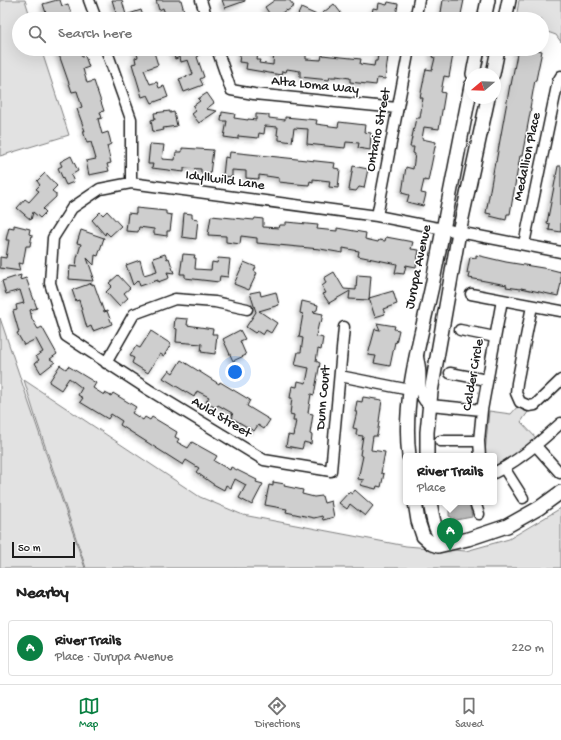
<!DOCTYPE html>
<meta charset="utf-8">
<style>
:root{--surface:#fff;--page:#f2f2f2;--text:#222;--muted:#767676;--line:#e0e0e0;--accent:#0b8043}
body{margin:0;font-family:"Gochi Hand",sans-serif;background:var(--page);color:var(--text)}
.compass{position:absolute;left:465px;top:68px;width:36px;height:36px;border-radius:50%;background:var(--surface);box-shadow:0 4px 16px #0002;rotate:251deg}
.scale{position:absolute;left:12px;bottom:10px;width:63px;box-sizing:border-box;padding-left:4px;border:2px solid #1c1c1c;border-top:0;font-size:11px;line-height:14px;white-space:nowrap;color:#1c1c1c;-webkit-text-stroke:3px #fff;paint-order:stroke}
.you{position:absolute;left:235px;top:372px;width:14px;height:14px;margin:-10px;border:3px solid #fff;border-radius:50%;background:#1a73e8;box-shadow:0 0 0 6px #1a73e833}
.badge{display:grid;place-items:center;width:26px;height:26px;border-radius:50%;background:var(--accent);color:#fff;font-size:13px;font-weight:700}
.pin{position:absolute;translate:-50% -33px;filter:drop-shadow(0 1px 2px #0008)}
.pin::after{content:'';position:absolute;top:21px;width:14px;height:12px;background:inherit;clip-path:polygon(0 0,100% 0,50% 100%)}
.popup{position:absolute;left:403px;top:453px;width:94px;height:52px;box-sizing:border-box;display:grid;place-content:center;border-radius:4px;background:var(--surface);filter:drop-shadow(0 1px 3px #0005);font-size:13px;white-space:nowrap;color:var(--muted)}
.popup b{font-size:15px;color:var(--text)}
.popup::after{content:'';position:absolute;left:50%;top:100%;margin-left:-8px;border:8px solid transparent;border-top-color:var(--surface)}
.list{margin:0;padding:0;list-style:none}
h2{display:flex;justify-content:space-between;align-items:center;height:52px;margin:0;padding:0 16px;font-size:17px}
h2 small{font-size:13px;font-weight:400;color:var(--muted)}
.list li{display:grid;grid-template-columns:26px 1fr auto;gap:12px;align-items:center;box-sizing:border-box;height:56px;margin:0 8px 8px;padding:0 8px;border:1px solid var(--line);border-radius:4px}
.list b{display:block;font-size:15px;white-space:nowrap}
.list p{margin:0;font-size:13px;white-space:nowrap;color:var(--muted)}
.list em{font-size:13px;font-style:normal;color:var(--muted)}
.icon{flex:none;width:22px;height:22px;fill:none;stroke:currentColor;stroke-width:2;stroke-linecap:round;stroke-linejoin:round}
.map{position:relative;flex:none;width:561px;height:568px;overflow:hidden}
.search{position:absolute;background:var(--surface);box-shadow:0 4px 16px #0002;left:12px;right:12px;top:12px;height:44px;display:flex;align-items:center;gap:10px;box-sizing:border-box;padding:0 14px;border-radius:22px;color:var(--muted);font-size:15px}
.sheet{height:116px;background:var(--surface)}
nav{display:flex;justify-content:space-around;align-items:center;box-sizing:border-box;height:56px;border-top:1px solid var(--line);background:var(--surface);font-size:11px;color:var(--muted)}
nav a{display:grid;justify-items:center;gap:2px}
nav .on{color:var(--accent)}
.map>svg:first-child{display:block}
</style>
<div class="map">
<svg width="561" height="568" viewBox="0 0 561 568">
<defs>
<filter id="shadow"><feDropShadow dx="-2.5" dy="2.5" stdDeviation="2" flood-color="#0004"/></filter>
</defs>
<rect width="100%" height="100%" fill="#fff"/>
<filter id="ink" filterUnits="userSpaceOnUse"><feTurbulence type="fractalNoise" baseFrequency=".025" numOctaves="2"/><feDisplacementMap in="SourceGraphic" scale="8" xChannelSelector="R" yChannelSelector="G"/><feConvolveMatrix kernelMatrix="1 2 1 2 8 2 1 2 1" color-interpolation-filters="sRGB"/></filter>
<g filter="url(#ink)">
<path fill="#e2e2e2" stroke="#7f7f7f" d="M0,0H25L31,19H19V49H41L69,135L0,156Z
M519,0H561V42L556,35L542,30V19H516Z
M0,318L85,568H0Z
M24,380L200,497L243,515L406,546L466,551L509,539L561,508V568H86L36,419Z
M518,406L522,410L528,412L521,422L538,440L514,457L495,467L494,466V456H487L485,453L489,411L511,414Z"/>
<path fill="#b8b8b8" stroke="#7a7a7a" d="M449,502H469L472,517L456,520L449,516Z"/>
<path fill="#cecece" stroke="#1c1c1c" filter="url(#shadow)" d="M57,0H60L62,6L68,4L72,16L63,19H61V17L53,19L51,14L47,16L43,4Z
M112,0H122L126,15L141,10L144,19H118Z
M156,0H181L184,11L180,12L182,19H167L163,8L159,10Z
M222,0H245V1L225,8Z
M275,0H289L294,6L287,11L286,10L273,19L265,7Z
M443,0H464L460,19H440Z
M388,2L398,4L396,16L389,15V19H371L373,8L378,9L379,3L387,5Z
M334,4L341,13L339,15L342,19H296L301,8L319,16Z
M57,49H79L82,57L85,56L89,67L83,69L87,83L94,81L104,111L100,112L102,118L98,119L102,134L108,132L110,139L111,144L107,146L111,163L107,164L109,171L89,175L86,161L96,159L91,142L87,143L83,131H85L77,109L82,107L77,91L72,92Z
M135,49H153L158,65L144,70L150,84L157,82L159,88L164,86L168,97L152,103L148,95L142,97L132,64L136,63L135,58L138,57Z
M172,49H197L199,56L197,57L204,77L200,79L203,85L184,92L179,79L193,74L188,60L181,62L180,57L175,59Z
M241,49H252L251,52L258,53L257,60H260L259,63L273,65L274,50L306,54V59L321,60L322,55L361,59L360,64L374,66L375,61H377L379,49H389L385,79L377,78L376,85L350,82V78L336,76V77H330L329,80L300,77V71L287,69L286,72L282,71L281,75L246,69L247,63L239,62Z
M434,49H454L449,77L444,76L441,92L445,93L439,129L424,127L422,139L436,142L428,181L424,180L421,193L426,194L423,206L407,202L409,195L402,193L406,167L413,169L415,154L413,153L414,147H410L416,118H420L423,98H420L426,69L432,70L435,58L432,57Z
M518,49H534L542,51L536,80H535L530,108H531L522,156H520L510,214H507L506,220L490,216L491,214L486,213L495,162H496L510,85H511Z
M207,93L214,103L206,109L217,111L199,123L192,114L196,111L193,106L200,101L198,99Z
M170,111V113L174,112L177,126L163,128L164,130L153,132L151,120L155,119L154,113Z
M222,112L235,114L234,118L248,120V119L256,120V114L269,115V118L285,120V117L317,120L316,124L338,127L339,122L365,125L364,132L371,133L370,150L358,148L359,143L346,142L345,148L307,144L308,129L294,128L292,142L279,140V136L277,135L278,127L265,126L264,134L259,133L258,138L238,136V139L224,137L227,121H221Z
M150,144L164,145L162,159L175,160L176,152H182V148L213,150L210,174L201,173V169L184,168V172L152,168L153,164H148Z
M230,152L335,163L334,168L340,169L338,188L329,187L330,181L313,179V182L310,181L309,185L297,184L279,182V178L273,177L259,175V179L246,178V171L232,170V177L223,176L225,157L229,158Z
M71,156L78,171L71,175L74,182L66,185L58,168L62,166L60,162Z
M353,166L368,169L364,188L359,187L356,191L349,190Z
M558,166H561V232L549,230L550,224L547,223Z
M45,173L57,186L52,191L56,194V197L43,209L46,212L40,218L33,212L31,220L17,208L25,199L29,202L39,191L36,189L40,185L37,181Z
M136,208L166,211V214L172,215L170,231H167V236L154,234V229L139,227L138,232L126,231L128,213L136,214Z
M107,211L121,226L110,236L106,232L105,235L92,220L100,212L103,215Z
M184,213L192,214V218L198,219L196,239L182,237Z
M211,216L254,220L255,218L263,219V227L279,228L280,225H286V222L318,225L317,229L337,231V228L366,233L365,239L378,242L379,240L385,241L386,237L413,242L411,249L419,250L416,267L406,265L404,274L395,273L397,264L358,256L359,251L343,248V253L320,249L257,243V238L241,236L240,244L226,242V236L208,235Z
M14,225L30,229L29,234L32,235L30,246H26L23,264L18,263L20,271L0,268V257L6,258L9,240H6L9,227L14,228Z
M81,230L104,238L98,256L95,255L94,265L87,258L94,278L91,275L93,281L69,279L70,266L76,267L77,258L81,244L77,243Z
M165,254L167,259L169,258L174,273L167,272L169,278L158,282V280L140,286L138,280L133,285L126,265L140,260L144,275L157,271L153,258Z
M183,254L195,255L194,258H196L195,269L211,270L212,262L217,263L218,258L230,259L228,277L220,276L219,282L185,278V274H180Z
M476,255L506,262L549,269L561,272V283L558,296L521,288V289L506,287L507,285L469,278L470,273H467L470,257L476,258Z
M244,262L256,267L254,271L257,273L249,290L234,284Z
M334,272L344,289L356,290L357,275L371,276L369,300L349,299L350,291L329,303L323,294L326,293L322,286L326,283L324,278Z
M21,275L20,280L26,278L37,308L30,310L32,319L38,329L42,327L57,354L50,359L55,362L41,373L35,363L39,360L36,356L43,352L36,339L24,345L17,333L19,332L13,311L17,310L16,305L24,303L20,290L6,294L2,281Z
M118,275L130,288L124,293L128,298L119,306L106,292L112,286L109,283Z
M92,283V285L94,284L104,312L107,311L112,324L93,331L91,326L87,328L79,300L76,301L72,290Z
M260,291L261,296L276,292L279,305L259,311L277,323L271,333L266,330L263,335L257,331L255,333L246,327L256,312L250,293Z
M393,291L397,304L383,309L385,314L375,317L369,298Z
M302,301L318,305L317,310L313,312L323,314L321,323L319,322L316,336L323,338L321,350L318,349L316,361L320,363L314,395L311,394L308,413L313,414L310,434L312,435L311,444L304,442L302,449L286,446L288,435L293,436L296,421H293L294,415L290,414L292,398H290L292,386L297,387L298,381L306,383L309,368L295,365L298,352H301L303,338L299,337L303,314L300,313Z
M175,318L188,319L187,325L213,329L212,334H217L215,354L201,352L202,344L176,342L177,329L174,328Z
M377,323L395,326L394,329L399,330L396,343L395,342L390,366L374,363L376,356L368,355L375,329L380,330Z
M240,330L245,339L240,341L246,355L233,361L223,339Z
M151,331L171,344L164,356L160,354L148,373L132,363L134,358L130,356L136,346L140,348Z
M181,360L219,384L220,382L250,400L247,406L270,420L264,429L258,425L254,431L232,418L233,416L232,413L218,405L216,408L206,402L209,397L197,391L194,397L163,378L169,370L173,373Z
M60,365L66,369L68,366L96,383L93,388L104,395L105,393L111,396L113,393L136,407L132,413L143,420L145,417L150,420L152,417L177,432L175,437L179,439L177,442L188,448L192,442L217,456L214,461L230,470L231,467L257,480L256,482L263,484L252,505L239,498L246,485L235,479L231,488L226,485L224,490L213,484L196,472L199,468L186,460L183,465L120,425L122,421L111,414L108,419L80,402L83,398L78,395L82,388L69,378L61,390L49,382Z
M363,397L382,400L377,436H373L371,450L385,452L381,473L384,474L381,487L377,486L376,489L360,485L364,480L358,479L363,456L360,455L363,436L356,435L357,429L353,428L357,412H355L357,401L362,402Z
M273,482L285,484L284,486L303,490L302,494L314,497L322,496L324,503L331,501L334,517L323,520L322,516L314,518L286,512L287,509L265,505L269,485L273,486Z
M355,490L373,506L365,516L350,504L347,509L339,503L349,492L352,494Z"/>
<g fill="none" stroke-linecap="round" stroke-linejoin="round">
<g stroke="#1c1c1c" stroke-width="13">
<path id="minor" d="M89,0L96,19
M201,0L207,19
M415,19L419,0
M106,49L131,119V183
M217,49L231,90L254,94L397,108
M377,216L409,49
M524,244L558,81L561,76
M471,294L561,311
M532,306L517,383L516,393L520,402L529,406L535,405L561,380
M344,327L331,471L264,460L149,390L66,336L50,283L53,238L72,208L100,189L131,183L377,216L561,252
M460,330L495,337
M418,356C418,360 420,364 420,369C422,382 416,398 430,405L482,410
M106,363L134,314L175,299L215,302L247,309
M450,373L487,380
M340,376L410,390
M440,441H479
M536,446L560,473
M480,456L479,441L482,410L502,300
M504,468L523,498
M494,473C520,460 540,442 561,423
M475,502L479,514"/>
</g>
<g stroke="#1c1c1c" stroke-width="16">
<path id="major" d="M484,19L488,0
M505,19L509,0
M473,74L478,49
M493,74L498,49
M409,456C402,399 420,341 432,286C445,219 458,153 471,86
M427,456V432L431,392L459,232L488,98
M415,502L418,521L423,536L432,544L438,546L468,539L507,526L539,508L561,492
M430,502C433,518 434,535 449,543"/>
</g>
<use href="#minor" stroke="#fff" stroke-width="10"/>
<use href="#major" stroke="#fff" stroke-width="13"/>
</g>
</g>
<g text-anchor="middle" dominant-baseline="central" stroke-width="3" stroke-linejoin="round" paint-order="stroke">
<g font-size="14" fill="#1c1c1c" stroke="#fff">
<text transform="translate(315 86) rotate(6)">Alta Loma Way</text>
<text transform="translate(379 130) rotate(-79)">Ontario Street</text>
<text transform="translate(528 157) rotate(-78)">Medallion Place</text>
<text transform="translate(225 181) rotate(8)">Idyllwild Lane</text>
<text transform="translate(419 267) rotate(-78)">Jurupa Avenue</text>
<text transform="translate(474 375) rotate(-80)">Calder Circle</text>
<text transform="translate(324 398) rotate(-85)">Dunn Court</text>
<text transform="translate(221 418) rotate(31)">Auld Street</text>
</g>
</g>
</svg>
<svg class="compass" viewBox="-18 -18 36 36"><path d="M0-13l5 13h-10z" fill="#e53935"/><path d="M0 13l5-13h-10z" fill="#767676"/></svg>
<div class="scale">50 m</div>
<div class="you"></div>
<div class="pin badge" style="left:450px;top:551px">A</div>
<div class="popup"><b>River Trails</b>Place</div>
<div class="search"><svg class="icon" aria-label="search" viewBox="0 0 24 24"><circle cx="10" cy="10" r="6"/><path d="M15 15l6 6"/></svg>Search here</div>
</div>
<section class="sheet">
<h2>Nearby<small></small></h2>
<ul class="list">
<li><span class="badge">A</span><div><b>River Trails</b><p>Place · Jurupa Avenue</p></div><em>220 m</em></li>
</ul>
</section>
<nav>
<a class="on"><svg class="icon" aria-label="map" viewBox="0 0 24 24"><path d="M3 6l6-2 6 2 6-2v14l-6 2-6-2-6 2zM9 4v14M15 6v14"/></svg>Map</a>
<a><svg class="icon" aria-label="directions" viewBox="0 0 24 24"><path d="M12 3l9 9-9 9-9-9zM9 14v-3h6M13 9l2 2-2 2"/></svg>Directions</a>
<a><svg class="icon" aria-label="saved" viewBox="0 0 24 24"><path d="M7 4h10v16l-5-4-5 4z"/></svg>Saved</a>
</nav>
